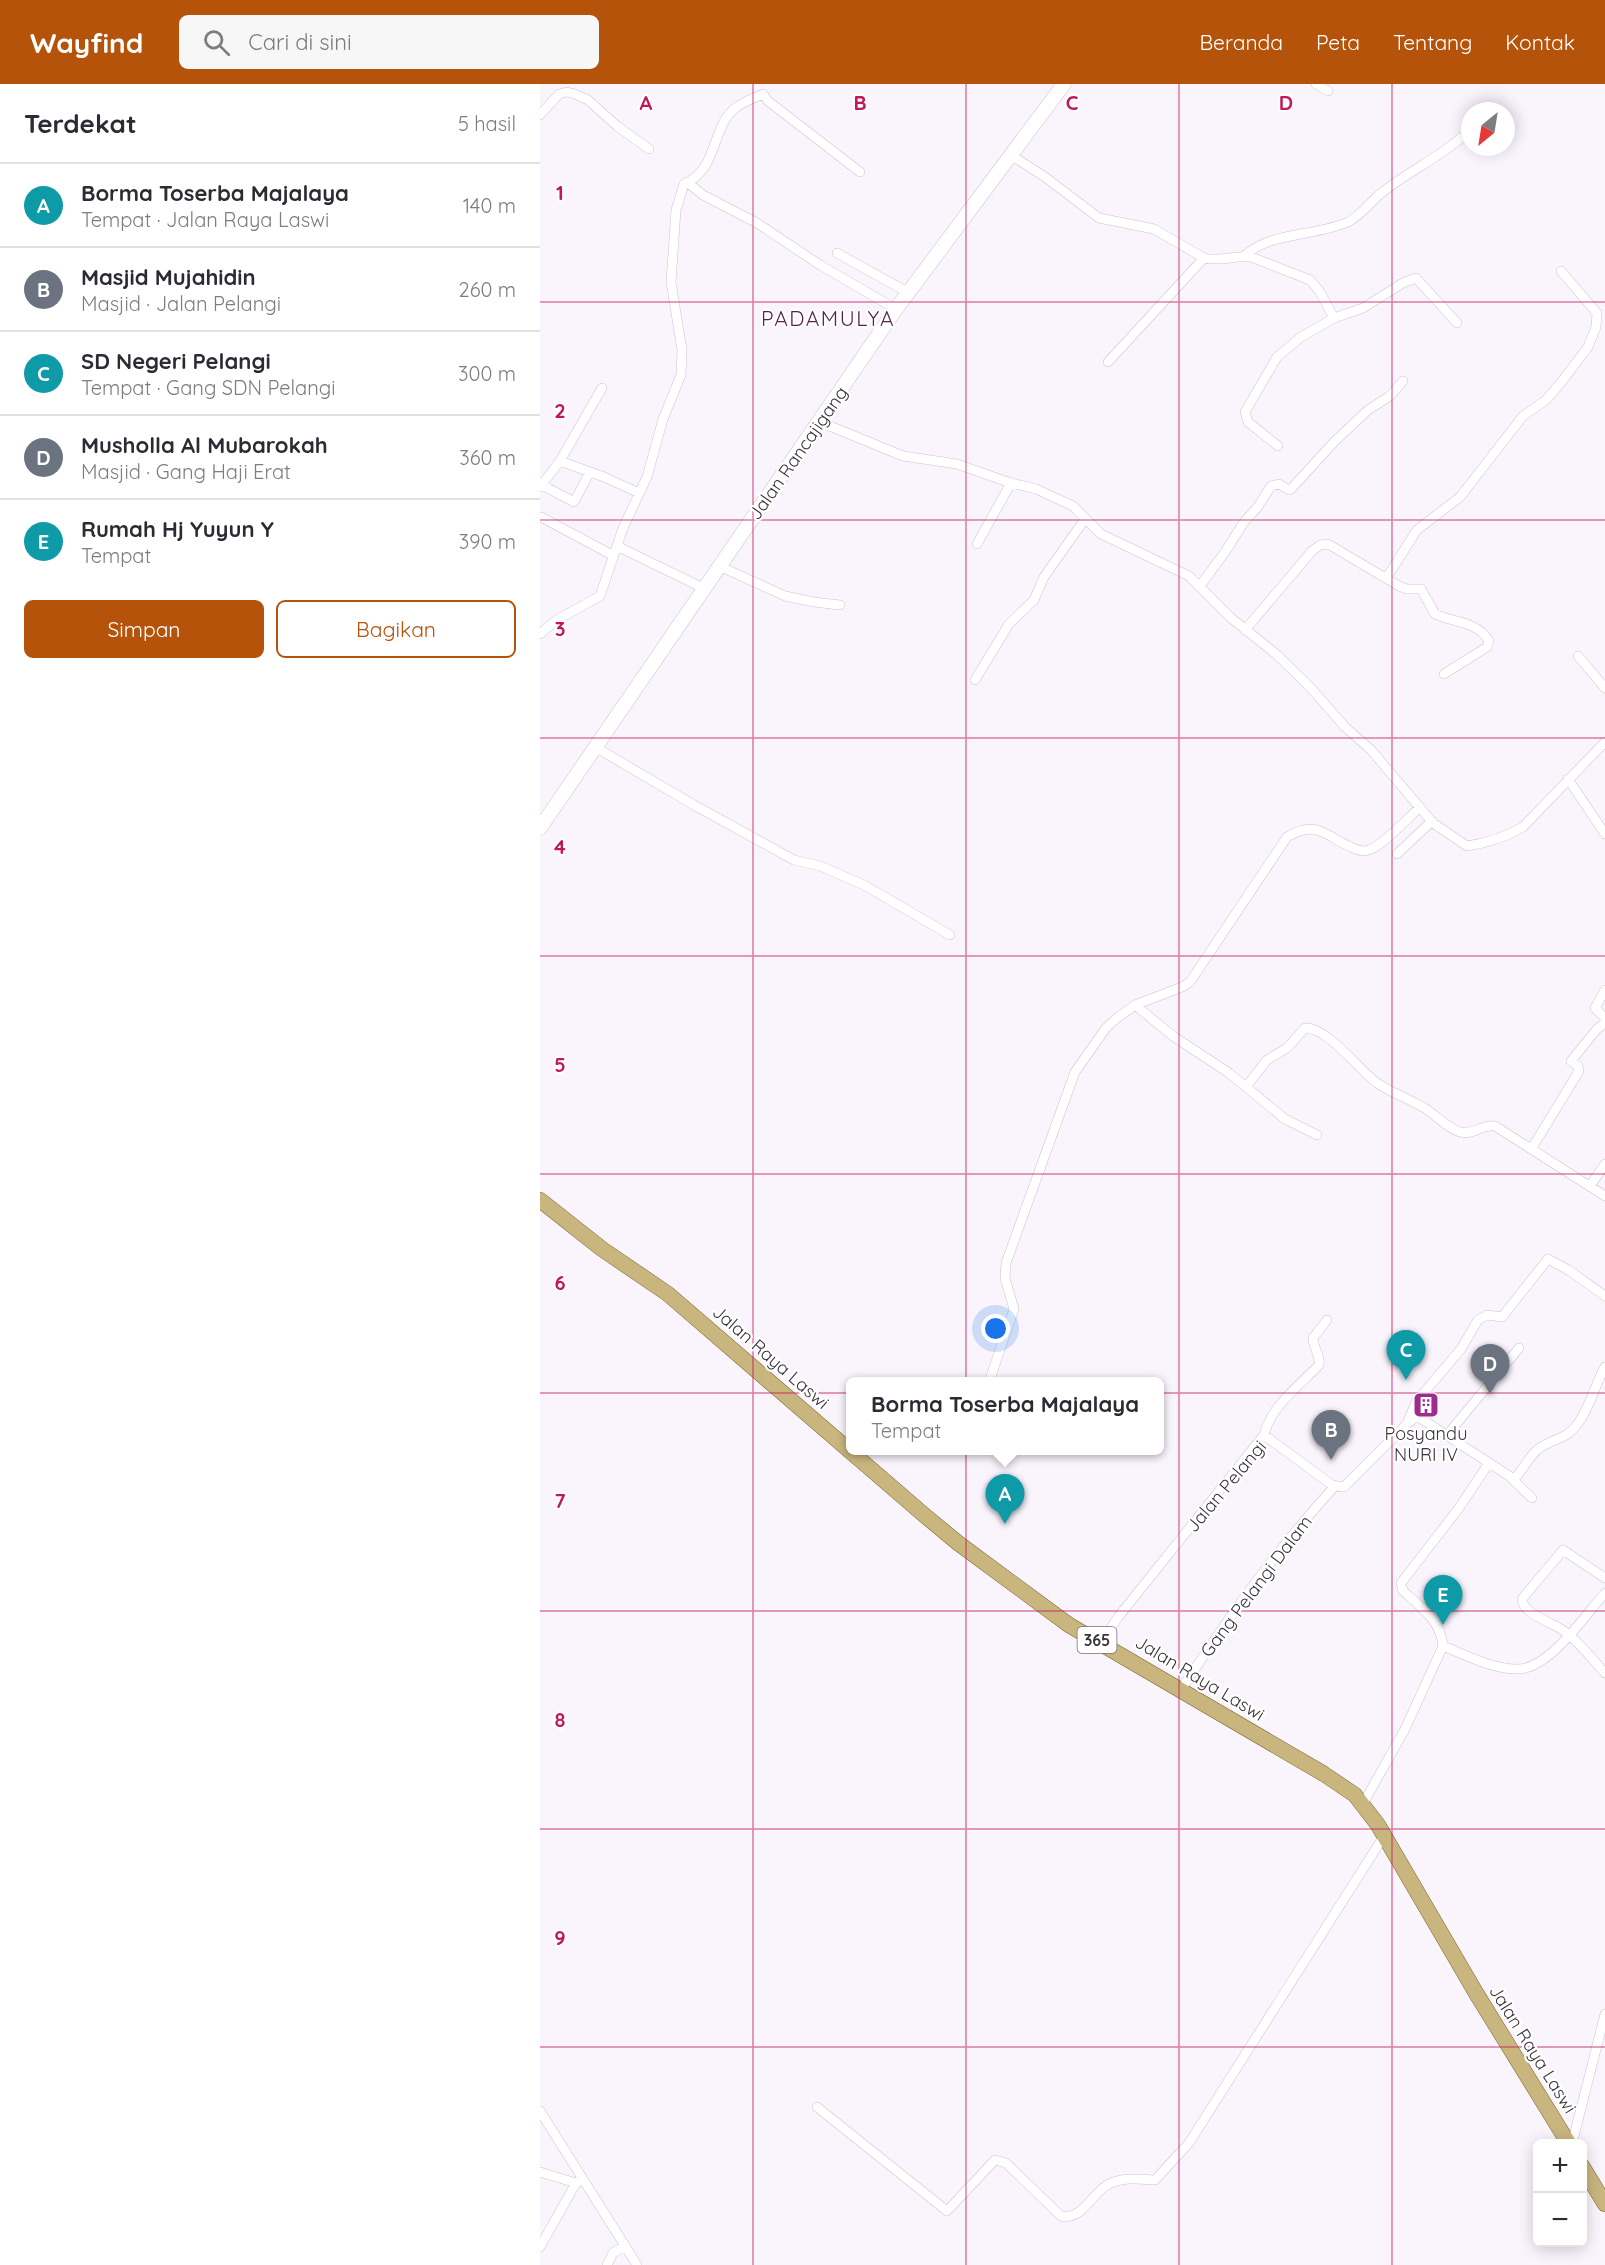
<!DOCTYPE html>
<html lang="id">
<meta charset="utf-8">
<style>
:root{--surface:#fff;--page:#f7f7f7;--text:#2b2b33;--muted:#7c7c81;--line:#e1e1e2;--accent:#b45309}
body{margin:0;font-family:Quicksand,sans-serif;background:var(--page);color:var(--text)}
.controls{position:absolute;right:18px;bottom:18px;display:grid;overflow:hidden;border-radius:9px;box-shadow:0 3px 15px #0003}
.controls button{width:54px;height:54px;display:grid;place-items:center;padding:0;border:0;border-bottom:2px solid var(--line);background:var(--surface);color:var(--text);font:30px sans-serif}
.compass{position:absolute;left:921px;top:18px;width:54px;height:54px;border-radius:50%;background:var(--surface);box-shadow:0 3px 15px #0003;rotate:210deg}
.you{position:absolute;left:456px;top:1245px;width:21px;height:21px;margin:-15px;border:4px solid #fff;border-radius:50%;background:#1a73e8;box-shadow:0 0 0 9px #1a73e833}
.badge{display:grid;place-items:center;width:39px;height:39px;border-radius:50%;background:var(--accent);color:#fff;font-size:20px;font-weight:700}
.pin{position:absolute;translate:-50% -50px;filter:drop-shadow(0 2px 3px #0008)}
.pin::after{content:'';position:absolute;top:32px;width:21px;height:18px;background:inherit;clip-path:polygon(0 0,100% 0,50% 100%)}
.popup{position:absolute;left:306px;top:1293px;width:318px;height:78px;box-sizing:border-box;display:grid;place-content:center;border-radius:9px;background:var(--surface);filter:drop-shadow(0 2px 4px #0005);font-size:20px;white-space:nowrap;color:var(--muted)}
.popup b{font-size:22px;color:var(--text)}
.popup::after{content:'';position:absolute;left:50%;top:100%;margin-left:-12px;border:12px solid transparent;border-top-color:var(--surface)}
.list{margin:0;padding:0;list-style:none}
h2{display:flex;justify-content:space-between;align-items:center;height:78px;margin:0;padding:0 24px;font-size:26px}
h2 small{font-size:20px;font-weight:400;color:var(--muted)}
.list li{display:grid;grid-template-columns:39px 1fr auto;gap:18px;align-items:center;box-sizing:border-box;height:84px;padding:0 24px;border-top:2px solid var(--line)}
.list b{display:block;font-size:22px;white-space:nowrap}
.list p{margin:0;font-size:20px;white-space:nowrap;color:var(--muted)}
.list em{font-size:20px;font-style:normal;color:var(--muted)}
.actions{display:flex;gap:12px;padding:18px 24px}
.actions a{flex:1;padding:14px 0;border:2px solid var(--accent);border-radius:9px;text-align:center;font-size:21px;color:var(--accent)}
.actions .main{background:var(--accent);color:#fff}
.icon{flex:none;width:33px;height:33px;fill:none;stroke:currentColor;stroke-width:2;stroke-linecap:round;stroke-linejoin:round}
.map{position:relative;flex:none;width:1065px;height:2181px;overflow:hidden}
header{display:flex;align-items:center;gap:36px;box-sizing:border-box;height:84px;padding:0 30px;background:var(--accent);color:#fff}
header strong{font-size:28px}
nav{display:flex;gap:33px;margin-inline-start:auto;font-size:21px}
.search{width:420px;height:54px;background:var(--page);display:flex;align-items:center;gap:15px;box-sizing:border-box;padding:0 21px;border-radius:9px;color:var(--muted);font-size:22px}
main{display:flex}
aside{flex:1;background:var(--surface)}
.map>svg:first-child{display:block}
</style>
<header>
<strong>Wayfind</strong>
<div class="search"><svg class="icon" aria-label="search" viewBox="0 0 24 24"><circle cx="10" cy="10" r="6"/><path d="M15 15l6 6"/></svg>Cari di sini</div>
<nav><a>Beranda</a><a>Peta</a><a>Tentang</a><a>Kontak</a></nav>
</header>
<main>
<aside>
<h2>Terdekat<small>5 hasil</small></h2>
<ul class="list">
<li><span class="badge" style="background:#0f9aa8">A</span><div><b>Borma Toserba Majalaya</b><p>Tempat · Jalan Raya Laswi</p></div><em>140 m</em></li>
<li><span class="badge" style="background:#6b7280">B</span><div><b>Masjid Mujahidin</b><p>Masjid · Jalan Pelangi</p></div><em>260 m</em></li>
<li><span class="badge" style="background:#0f9aa8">C</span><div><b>SD Negeri Pelangi</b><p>Tempat · Gang SDN Pelangi</p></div><em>300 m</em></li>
<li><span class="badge" style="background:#6b7280">D</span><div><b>Musholla Al Mubarokah</b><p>Masjid · Gang Haji Erat</p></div><em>360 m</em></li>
<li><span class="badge" style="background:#0f9aa8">E</span><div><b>Rumah Hj Yuyun Y</b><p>Tempat</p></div><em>390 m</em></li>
</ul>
<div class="actions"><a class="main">Simpan</a><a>Bagikan</a></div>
</aside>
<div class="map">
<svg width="1065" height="2181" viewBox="0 0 1065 2181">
<rect width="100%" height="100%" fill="#faf4fd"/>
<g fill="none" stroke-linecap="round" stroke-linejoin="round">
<g stroke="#ccc2d0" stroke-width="10">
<path id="minor" d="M776,0L788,7
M0,31L19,10L27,8L35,10L48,16L77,42L109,65
M471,71L505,93L559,134L614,145L664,174C680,178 695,171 711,173L770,196L780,208L794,234L761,253L737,273L705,328L708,338L738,362
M147,98L163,111L217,139L280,181L356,225
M297,169L369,209
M704,172C732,147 774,153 808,138C821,131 828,121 839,111C865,89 897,75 922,53
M794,234L823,224L863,199L876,194L917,239
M568,278L664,174
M280,338L363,372L417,380L471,399L496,405L533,422L561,450L649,492L690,533L736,570L770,603L805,643L831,666L893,739L927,762C947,759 966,753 983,743L1065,658
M20,377L62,304
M2,401L34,418L50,388
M0,403L20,377L64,393L99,409
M1,433L74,472
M437,460L471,399
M77,462L163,504
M179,482L245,512L274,518L300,521
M847,493L877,446L920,413L983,332L1006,316L1023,296L1048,263L1056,243L1057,229L1021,187
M660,502L685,468L704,438L717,424L731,402L739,400L749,406L751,405L795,357L828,326L850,312L863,297
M705,546L772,467L780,461L788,460L859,502L867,505H881L895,530C914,539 937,537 949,557L947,563L904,590
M0,550L15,537L60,512L83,444L107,393L123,335L141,291L142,266L131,198L136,126L144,100C178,86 171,45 194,25C202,18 214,14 223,10L228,17L320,88
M1038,572L1065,604
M435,596L469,540L494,516L504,493L545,435
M55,663L154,721L254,776L280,782L324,801L410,851
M1028,695L1065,750
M857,770L892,737
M1065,906L1055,924L1065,934
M595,921L633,952L689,989L745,1035L777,1051
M706,1003L727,976L747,964L765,944C786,942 819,986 837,999C852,1009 870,1015 886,1025C897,1032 907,1044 920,1048C932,1052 943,1040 955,1042L1065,1112
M992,1064L1039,987L1038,982L1031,977L1057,945L1065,939
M1050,1102L1065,1080
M449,1298L474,1225L465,1194L466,1179L535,988L566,944L577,934L595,921L642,903L650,898L747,753C777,735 785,752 811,763C815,765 820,767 825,767C839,766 868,734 879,724
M867,1340L876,1318L921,1265L938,1236L947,1231L962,1233L1008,1175L1030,1187L1065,1212
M908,1350L979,1264
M724,1351C731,1322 759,1302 779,1281C781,1272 773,1264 773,1254L787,1236
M971,1394L992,1414
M1065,1494L1023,1466L982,1515C982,1529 1010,1538 1021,1545C1038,1556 1051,1574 1065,1589
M561,1558L579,1532L724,1351L792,1401L804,1403L867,1340L875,1334H880L974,1395C983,1386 988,1374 997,1366C1010,1355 1024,1357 1036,1342C1050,1325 1054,1302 1065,1283
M903,1562C901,1537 880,1522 863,1507L861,1499L919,1424L949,1379
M641,1606C687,1535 738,1464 795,1402
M823,1720L865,1645L903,1562C926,1571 952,1585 977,1585C1009,1586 1045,1531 1065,1509
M277,2023L407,2127L455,2076L466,2079L521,2132C543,2137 552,2108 569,2100C583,2093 600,2095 615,2096L649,2059L844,1752
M0,2027L97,2181
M1032,2060L1065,1930
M0,2088L36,2099L41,2096
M0,2163L36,2099
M67,2181L73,2169L85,2162"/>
</g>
<g stroke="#ccc2d0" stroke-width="15">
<path id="secondary" d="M0,744L356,225L524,0"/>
</g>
<g stroke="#7f672e" stroke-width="16">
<path id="primary" d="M0,1116L62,1165L128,1210L383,1430L418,1459L529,1541L784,1690L815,1711L838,1741L936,1909L1029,2060
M1042,2082L1065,2120"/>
</g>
<use href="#minor" stroke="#fff" stroke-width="9"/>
<use href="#secondary" stroke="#fff" stroke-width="14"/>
<use href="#primary" stroke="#c9b57e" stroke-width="15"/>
</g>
<path fill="none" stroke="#c2185b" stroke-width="1.5" stroke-opacity="0.55" d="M213,0V2181M426,0V2181M639,0V2181M852,0V2181M0,218H1065M0,436H1065M0,654H1065M0,872H1065M0,1090H1065M0,1309H1065M0,1527H1065M0,1745H1065M0,1963H1065"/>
<defs>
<g id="building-square" transform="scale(1.35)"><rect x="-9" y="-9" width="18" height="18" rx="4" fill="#9c2d8b" stroke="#fff"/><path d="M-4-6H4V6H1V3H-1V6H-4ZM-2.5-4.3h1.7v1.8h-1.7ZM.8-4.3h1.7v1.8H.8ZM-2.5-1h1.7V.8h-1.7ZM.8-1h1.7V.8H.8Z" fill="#fff"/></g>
</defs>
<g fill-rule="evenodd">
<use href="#building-square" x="886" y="1321"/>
</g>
<g text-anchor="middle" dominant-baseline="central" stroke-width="4.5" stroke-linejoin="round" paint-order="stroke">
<rect fill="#fff" stroke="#747175" stroke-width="1.5" x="537.5" y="1543" width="39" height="26" rx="4.5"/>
<g font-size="16" font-weight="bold" fill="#38343a">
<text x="557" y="1556">365</text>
</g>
<g font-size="18" fill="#38343a" stroke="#fff">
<text transform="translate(258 369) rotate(-55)">Jalan Rancajigang</text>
<text transform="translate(231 1273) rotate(41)">Jalan Raya Laswi</text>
<text transform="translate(686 1402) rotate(-50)">Jalan Pelangi</text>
<text transform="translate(716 1502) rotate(-53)">Gang Pelangi Dalam</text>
<text transform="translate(660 1594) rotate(31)">Jalan Raya Laswi</text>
<text transform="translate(993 1965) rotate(58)">Jalan Raya Laswi</text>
</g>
<g font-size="18" fill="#38343a" stroke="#fff">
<text x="886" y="1349">Posyandu<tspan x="886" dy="21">NURI IV</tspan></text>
</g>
<g font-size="21" letter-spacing="1.5" fill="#58224f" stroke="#fff">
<text x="288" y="234">PADAMULYA</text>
</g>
</g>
<g font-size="20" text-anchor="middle" font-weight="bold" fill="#c2185b" stroke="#fff" stroke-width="4.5" stroke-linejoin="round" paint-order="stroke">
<text x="106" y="26">A</text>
<text x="320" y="26">B</text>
<text x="532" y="26">C</text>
<text x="746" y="26">D</text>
<text x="20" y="116">1</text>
<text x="20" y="334">2</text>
<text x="20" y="552">3</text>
<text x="20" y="770">4</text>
<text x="20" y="988">5</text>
<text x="20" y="1206">6</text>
<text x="20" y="1424">7</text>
<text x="20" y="1643">8</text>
<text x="20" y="1861">9</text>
</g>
</svg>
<div class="controls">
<button>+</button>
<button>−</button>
</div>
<svg class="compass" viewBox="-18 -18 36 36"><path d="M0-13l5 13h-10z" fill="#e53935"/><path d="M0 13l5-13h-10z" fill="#7c7c81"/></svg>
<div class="you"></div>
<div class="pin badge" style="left:465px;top:1440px;background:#0f9aa8">A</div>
<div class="popup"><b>Borma Toserba Majalaya</b>Tempat</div>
<div class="pin badge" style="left:791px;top:1376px;background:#6b7280">B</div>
<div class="pin badge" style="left:866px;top:1296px;background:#0f9aa8">C</div>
<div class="pin badge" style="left:950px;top:1310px;background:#6b7280">D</div>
<div class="pin badge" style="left:903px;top:1541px;background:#0f9aa8">E</div>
</div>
</main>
